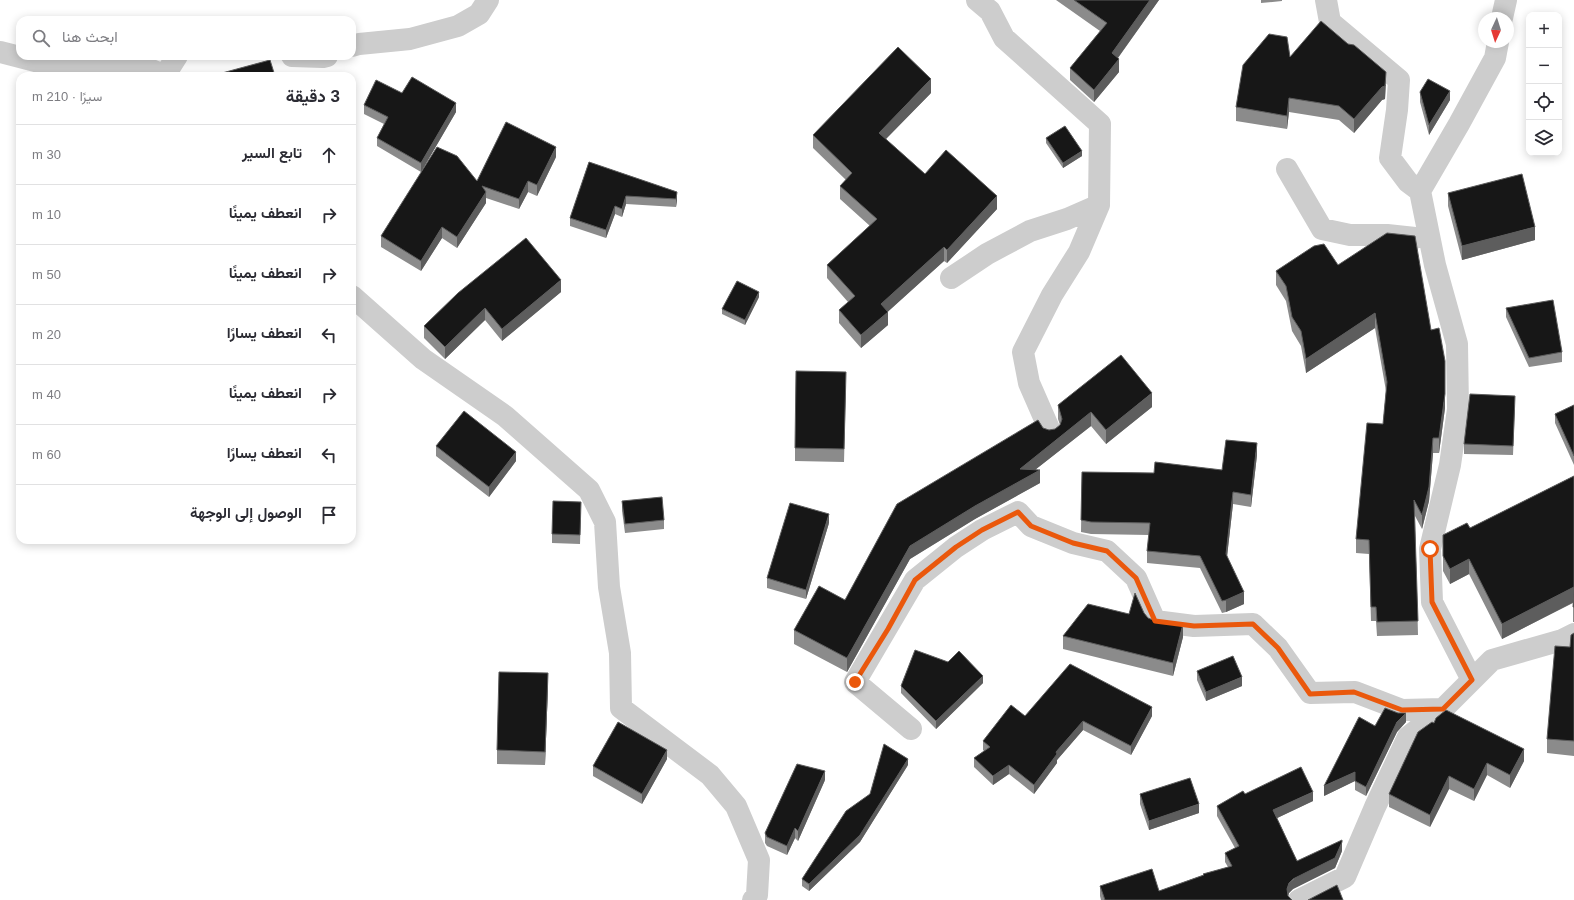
<!DOCTYPE html>
<html lang="ar">
<meta charset="utf-8">
<style>
:root{--surface:#fff;--page:#f2f2f3;--text:#2b2b33;--muted:#7c7c81;--line:#e1e1e2}
body{margin:0;font-family:Arial,Vazirmatn,sans-serif;background:var(--page);color:var(--text);direction:rtl}
.controls{position:absolute;right:12px;top:12px;display:grid;overflow:hidden;border-radius:8px;box-shadow:0 2px 10px #0003}
.controls button{width:36px;height:36px;display:grid;place-items:center;padding:0;border:0;border-bottom:1px solid var(--line);background:var(--surface);color:var(--text);font:20px sans-serif}
.compass{position:absolute;left:1478px;top:12px;width:36px;height:36px;border-radius:50%;background:var(--surface);box-shadow:0 2px 10px #0003;rotate:184deg}
.stop{position:absolute;width:12px;height:12px;margin:-9px;border:3px solid #ea580c;border-radius:50%;background:#fff}
.stop.end{background:#ea580c;border-color:#fff;box-shadow:0 1px 4px #0008}
.list{margin:0;padding:0;list-style:none}
h2{display:flex;justify-content:space-between;align-items:center;height:52px;margin:0;padding:0 16px;font-size:17px}
h2 small{font-size:13px;font-weight:400;color:var(--muted)}
.list li{display:grid;grid-template-columns:26px 1fr auto;gap:12px;align-items:center;box-sizing:border-box;height:60px;padding:0 16px;border-top:1px solid var(--line)}
.list b{display:block;font-size:15px;white-space:nowrap}
.list em{font-size:13px;font-style:normal;color:var(--muted)}
.icon{flex:none;width:22px;height:22px;fill:none;stroke:currentColor;stroke-width:2;stroke-linecap:round;stroke-linejoin:round}
.map{position:relative;flex:none;width:1574px;height:900px;overflow:hidden;direction:ltr}
.search{position:absolute;background:var(--surface);box-shadow:0 2px 10px #0003;left:16px;top:16px;width:340px;height:44px;display:flex;align-items:center;gap:10px;box-sizing:border-box;padding:0 14px;border-radius:12px;color:var(--muted);font-size:15px}
.panel{position:absolute;background:var(--surface);box-shadow:0 2px 10px #0003;left:16px;top:72px;width:340px;height:472px;border-radius:12px;direction:rtl}
.map>svg:first-child{display:block}
</style>
<div class="map">
<svg width="1574" height="900" viewBox="0 0 1574 900">
<rect width="100%" height="100%" fill="#fff"/>
<g fill="none" stroke-linecap="round" stroke-linejoin="round">
<path stroke="#cdcdcd" stroke-width="22" d="M977,0L990,11L1004,38L1100,124L1099,205L1079,252L1052,295L1023,352L1029,383L1050,431
M1326,0L1330,22L1399,80L1397,110L1390,158L1408,182L1420,191
M1502,18L1506,0
M352,46L359,44L410,39L458,26L479,14L488,0
M0,52L47,64L90,62L139,65L166,76
M292,56L323,57L327,56
M165,75L177,56
M1287,169L1322,229L1350,235H1387L1415,238
M951,278L987,254L1030,231L1067,219L1099,205
M352,296L423,359L505,416L589,490L605,522L609,587L620,653L621,708L710,775L736,806L759,860L757,895L753,900
M1472,680L1432,602L1430,549L1450,465L1458,409L1457,344L1435,265L1420,191L1459,124L1495,58L1498,42
M911,729L855,682L915,580L956,547L982,530L1018,512L1031,526L1073,543L1107,551L1136,578L1155,621L1194,626L1253,624L1278,648L1310,693L1355,692L1402,710L1443,709L1492,660L1562,640L1574,634
M1299,900L1345,877L1375,807L1408,737L1443,709"/>
</g>
<path fill="#8b8b8b" d="M1056,0H1159L1118,58L1119,72L1094,102L1070,80V68L1100,31Z
M1261,0H1282V1L1261,3Z
M1290,57L1386,85L1385,99L1382,100L1354,133L1339,120L1289,112L1287,129L1236,121V107Z
M1420,92L1450,100L1429,135L1420,102Z
M402,93L456,112L421,172L377,146V138L384,124L364,114V105Z
M931,93L886,139L925,174L997,209L947,263L944,261L887,312L888,325L861,348L839,323V310L848,302L827,278V265L870,226L840,199V186L846,180L813,148V135Z
M1046,138L1082,156L1063,168L1046,143Z
M556,157L537,196L528,192L519,209L486,198V203L457,248L442,238L421,271L381,247V236L477,181Z
M589,162L677,192V200L676,207L626,204L622,217L615,214L606,238L570,226V218Z
M1448,193L1535,240L1462,260L1448,206Z
M526,238L561,292L502,341L485,320L445,359L424,338V326Z
M1338,265L1445,408L1439,453H1433L1429,501L1422,529L1415,516L1418,635L1377,636L1376,621H1371L1369,554L1356,553V539L1383,424L1386,391L1375,328L1306,373L1301,346L1292,331L1286,301L1276,285V271Z
M759,297L745,325L722,314V309Z
M1506,308L1562,352V362L1529,367L1506,317Z
M846,385L844,462L795,461V448Z
M1058,405L1152,407L1106,444L1091,426L1036,469L1040,483L975,519L910,559L847,672L794,644V630L845,600L1043,428L1049,430L1055,429L1060,425L1058,419Z
M1515,405L1513,455L1464,454V444Z
M1574,405V465L1555,423V414Z
M436,446L516,461L489,497L436,456Z
M1257,455L1251,507L1233,504L1227,556L1244,604L1226,612L1222,613L1200,568L1147,563V551L1149,535L1091,534L1081,532L1082,472L1154,473L1222,470Z
M1574,476V622H1573V603L1502,639L1469,574L1450,584L1443,571V535L1470,528Z
M622,501L664,520V529L625,533L622,511Z
M581,512L580,544L552,543V534Z
M829,523L806,599L767,588V578Z
M1144,613L1148,618L1183,637L1173,676L1063,649V636L1129,614Z
M1574,633V756L1547,753V739Z
M1197,671L1242,686L1206,701L1197,680Z
M983,683L936,729L901,693V686Z
M548,686L545,765L497,764V750Z
M1025,716H1152L1131,755L1083,730L1057,760V763L1034,794L1009,774L993,785L974,767V758L984,751L983,750V741Z
M1406,722L1397,732L1366,796L1355,790V781L1324,796L1375,726Z
M1418,732L1524,761L1510,788L1487,775L1474,801L1449,789L1430,827L1389,807V794Z
M667,759L642,804L593,776V766Z
M908,765L860,842L809,891L802,886V879L870,794Z
M825,780L798,841L795,838L787,855L767,846L765,843V833Z
M1140,794L1199,813L1149,830L1140,804Z
M1245,794L1313,801L1277,818L1297,861L1342,851L1335,868L1293,889L1289,893L1288,896L1292,900H1101L1100,896V886L1159,891L1203,875V874L1228,867L1225,862V853L1235,848L1217,816V806Z"/>
<path fill="#5d5d5d" d="M1150,0H1159L1112,66V53Z
M1119,59V72L1094,102V90Z
M1386,72L1385,99L1382,100L1354,133V119Z
M931,79V93L879,146V133Z
M1450,91V100L1429,135V125Z
M1289,98V112L1287,129V116Z
M456,103V112L421,172V163Z
M556,147V157L537,196V185Z
M1082,151V156L1063,168V163Z
M528,181V192L519,209V199Z
M486,192V203L457,248V237Z
M677,192V200L676,207V199Z
M626,196V204L622,217V209Z
M997,196V209L947,263V250Z
M615,206V214L606,238V230Z
M442,227V238L421,271V261Z
M1535,227V240L1462,260V246Z
M944,247V261L881,318V304Z
M561,280V292L502,341V329Z
M759,292V297L745,325V320Z
M485,308V320L445,359V347Z
M888,312V325L861,348V335Z
M1375,313V328L1306,373V359Z
M1152,393V407L1106,444V430Z
M1445,394V408L1439,453V438Z
M1091,412V426L1026,477L1040,470V483L975,519L910,559L847,672V658L910,546L1020,469Z
M1433,438V453L1429,501L1422,529V515Z
M1257,443V455L1251,507V495Z
M516,452V461L489,497V487Z
M1233,492V504L1226,566V554Z
M829,514V523L806,599V590Z
M1469,559V574L1450,584V569Z
M1574,587V602L1502,639V624Z
M1244,592V604L1226,612V600Z
M1183,624V637L1173,676V663Z
M548,673V686L545,765V752Z
M983,676V683L936,729V721Z
M1242,677V686L1206,701V692Z
M1152,707V716L1131,755V746Z
M1406,713V722L1397,732L1366,796V787L1397,722Z
M1083,721V730L1057,760V763L1034,794V785L1056,752Z
M1524,749V761L1510,788V775Z
M667,750V759L642,804V794Z
M908,759V765L860,842L809,891V884Z
M1487,763V775L1474,801V789Z
M1009,765V774L993,785V776Z
M825,771V780L798,841V831Z
M1355,772V781L1324,796V786Z
M1449,776V789L1430,827V815Z
M1313,792V801L1273,820V810Z
M1199,804V813L1149,830V821Z
M795,828V838L787,855V846Z
M1342,842V851L1335,868L1293,889L1289,893L1287,899V889L1289,883Z"/>
<path fill="#171717" stroke="#5d5d5d" d="M1074,0H1150L1112,53L1119,59L1094,90L1070,68L1107,23Z
M1321,21L1348,44L1354,45L1386,72L1385,86L1382,87L1354,119L1339,106L1289,98L1287,116L1236,107L1243,65L1269,34L1287,37L1290,57Z
M898,47L931,79L879,133L925,174L946,150L997,196L947,250L944,247L881,304L888,312L861,335L839,310L855,296L827,265L877,219L840,186L852,173L813,135Z
M270,60L275,76H211Z
M412,77L456,103L421,163L377,138L388,117L364,105L376,80L402,93Z
M1428,79L1450,91L1429,125L1420,92Z
M506,122L556,147L537,185L528,181L519,199L482,186L486,192L457,237L442,227L421,261L381,236L437,147L457,156L477,181Z
M1065,126L1082,151L1063,163L1046,138Z
M589,162L677,192L676,199L626,196L622,209L615,206L606,230L570,218Z
M1522,174L1535,227L1462,246L1448,193Z
M1387,233L1415,236L1431,330L1439,328L1445,361V394L1439,438H1433L1429,487L1422,515L1414,500L1418,621L1377,622L1376,607H1371L1369,540L1356,539L1367,423L1383,424L1387,382L1375,313L1306,359L1301,331L1292,317L1286,286L1276,271L1314,246L1324,244L1338,265Z
M526,238L561,280L502,329L485,308L445,347L424,326L458,293Z
M737,281L759,292L745,320L722,309Z
M1553,300L1562,352L1529,358L1506,308Z
M1121,355L1152,393L1106,430L1091,412L1020,469L1040,470L975,506L910,546L847,658L794,630L819,586L845,600L897,504L1038,420L1043,428L1049,430L1055,429L1060,425L1062,419L1058,405Z
M796,371L846,372L844,449L795,448Z
M1470,394L1515,396L1513,446L1464,444Z
M1574,405V456L1555,414Z
M464,411L516,452L489,487L436,446Z
M1226,440L1257,443L1251,495L1233,492L1226,554L1244,592L1226,600L1222,601L1200,556L1147,551L1150,523L1091,522L1081,520L1082,472L1154,473L1155,462L1222,470Z
M1574,476V587L1502,624L1469,559L1450,569L1443,556V535L1467,523L1470,528Z
M662,497L664,520L625,524L622,501Z
M553,501L581,502L580,535L552,534Z
M790,503L829,514L806,590L767,578Z
M1574,591V607H1573Z
M1135,593L1144,613L1148,618L1153,620L1183,624L1173,663L1063,636L1088,604L1129,614Z
M1574,633V741L1547,739L1555,646L1570,647L1571,635Z
M915,650L948,662L959,651L983,676L936,721L901,686Z
M1233,656L1242,677L1206,692L1197,671Z
M1070,664L1152,707L1131,746L1083,721L1056,752L1057,754L1034,785L1009,765L993,776L974,758L990,747L983,741L1011,705L1025,716Z
M499,672L548,673L545,752L497,750Z
M1385,708L1398,713H1406L1397,722L1366,787L1355,781V772L1324,786L1359,717L1375,726Z
M1446,710L1524,749L1510,775L1487,763L1474,789L1449,776L1430,815L1389,794L1418,732L1432,722L1434,723L1436,718Z
M618,722L667,750L642,794L593,766Z
M884,744L908,759L860,835L809,884L802,879L846,811L870,794Z
M797,764L825,771L798,831L795,828L787,846L767,837L765,833Z
M1301,767L1313,792L1273,810L1297,861L1342,840V842L1335,858L1293,879L1289,883L1287,889L1288,896L1292,900H1105L1100,886L1152,869L1159,891L1204,875L1203,874L1232,866L1225,853L1239,846L1217,806L1243,791L1245,794Z
M1190,778L1199,804L1149,821L1140,794Z
M1337,885L1343,900H1308Z"/>
<g fill="none" stroke-linecap="round" stroke-linejoin="round">
<path stroke="#ea580c" stroke-width="5" d="M855,682L888,629L915,580L956,547L982,530L1018,512L1031,526L1073,543L1107,551L1136,578L1155,621L1194,626L1253,624L1278,648L1310,694L1354,692L1402,710L1443,709L1472,680L1432,602L1430,549"/>
</g>
</svg>
<div class="controls">
<button>+</button>
<button>−</button>
<button><svg class="icon" aria-label="locate" viewBox="0 0 24 24"><circle cx="12" cy="12" r="6"/><path d="M12 2v4M12 18v4M2 12h4M18 12h4"/></svg></button>
<button><svg class="icon" aria-label="layers" viewBox="0 0 24 24"><path d="M12 4l9 5-9 5-9-5zM3 14l9 5 9-5"/></svg></button>
</div>
<svg class="compass" viewBox="-18 -18 36 36"><path d="M0-13l5 13h-10z" fill="#e53935"/><path d="M0 13l5-13h-10z" fill="#7c7c81"/></svg>
<div class="stop" style="left:1430px;top:549px"></div>
<div class="stop end" style="left:855px;top:682px"></div>
<div class="search"><svg class="icon" aria-label="search" viewBox="0 0 24 24"><circle cx="10" cy="10" r="6"/><path d="M15 15l6 6"/></svg>ابحث هنا</div>
<section class="panel">
<h2>3 دقيقة<small>سيرًا · 210 m</small></h2>
<ul class="list">
<li><svg class="icon" aria-label="ahead" viewBox="0 0 24 24"><path d="M12 20V5M6 11l6-6 6 6"/></svg><div><b>تابع السير</b></div><em>30 m</em></li>
<li><svg class="icon" aria-label="right" viewBox="0 0 24 24"><path d="M7 20v-9h11M14 6l5 5-5 5"/></svg><div><b>انعطف يمينًا</b></div><em>10 m</em></li>
<li><svg class="icon" aria-label="right" viewBox="0 0 24 24"><path d="M7 20v-9h11M14 6l5 5-5 5"/></svg><div><b>انعطف يمينًا</b></div><em>50 m</em></li>
<li><svg class="icon" aria-label="left" viewBox="0 0 24 24"><path d="M17 20v-9H6M10 6l-5 5 5 5"/></svg><div><b>انعطف يسارًا</b></div><em>20 m</em></li>
<li><svg class="icon" aria-label="right" viewBox="0 0 24 24"><path d="M7 20v-9h11M14 6l5 5-5 5"/></svg><div><b>انعطف يمينًا</b></div><em>40 m</em></li>
<li><svg class="icon" aria-label="left" viewBox="0 0 24 24"><path d="M17 20v-9H6M10 6l-5 5 5 5"/></svg><div><b>انعطف يسارًا</b></div><em>60 m</em></li>
<li><svg class="icon" aria-label="arrive" viewBox="0 0 24 24"><path d="M6 21V4h12l-3 4 3 4H6"/></svg><div><b>الوصول إلى الوجهة</b></div></li>
</ul>
</section>
</div>
